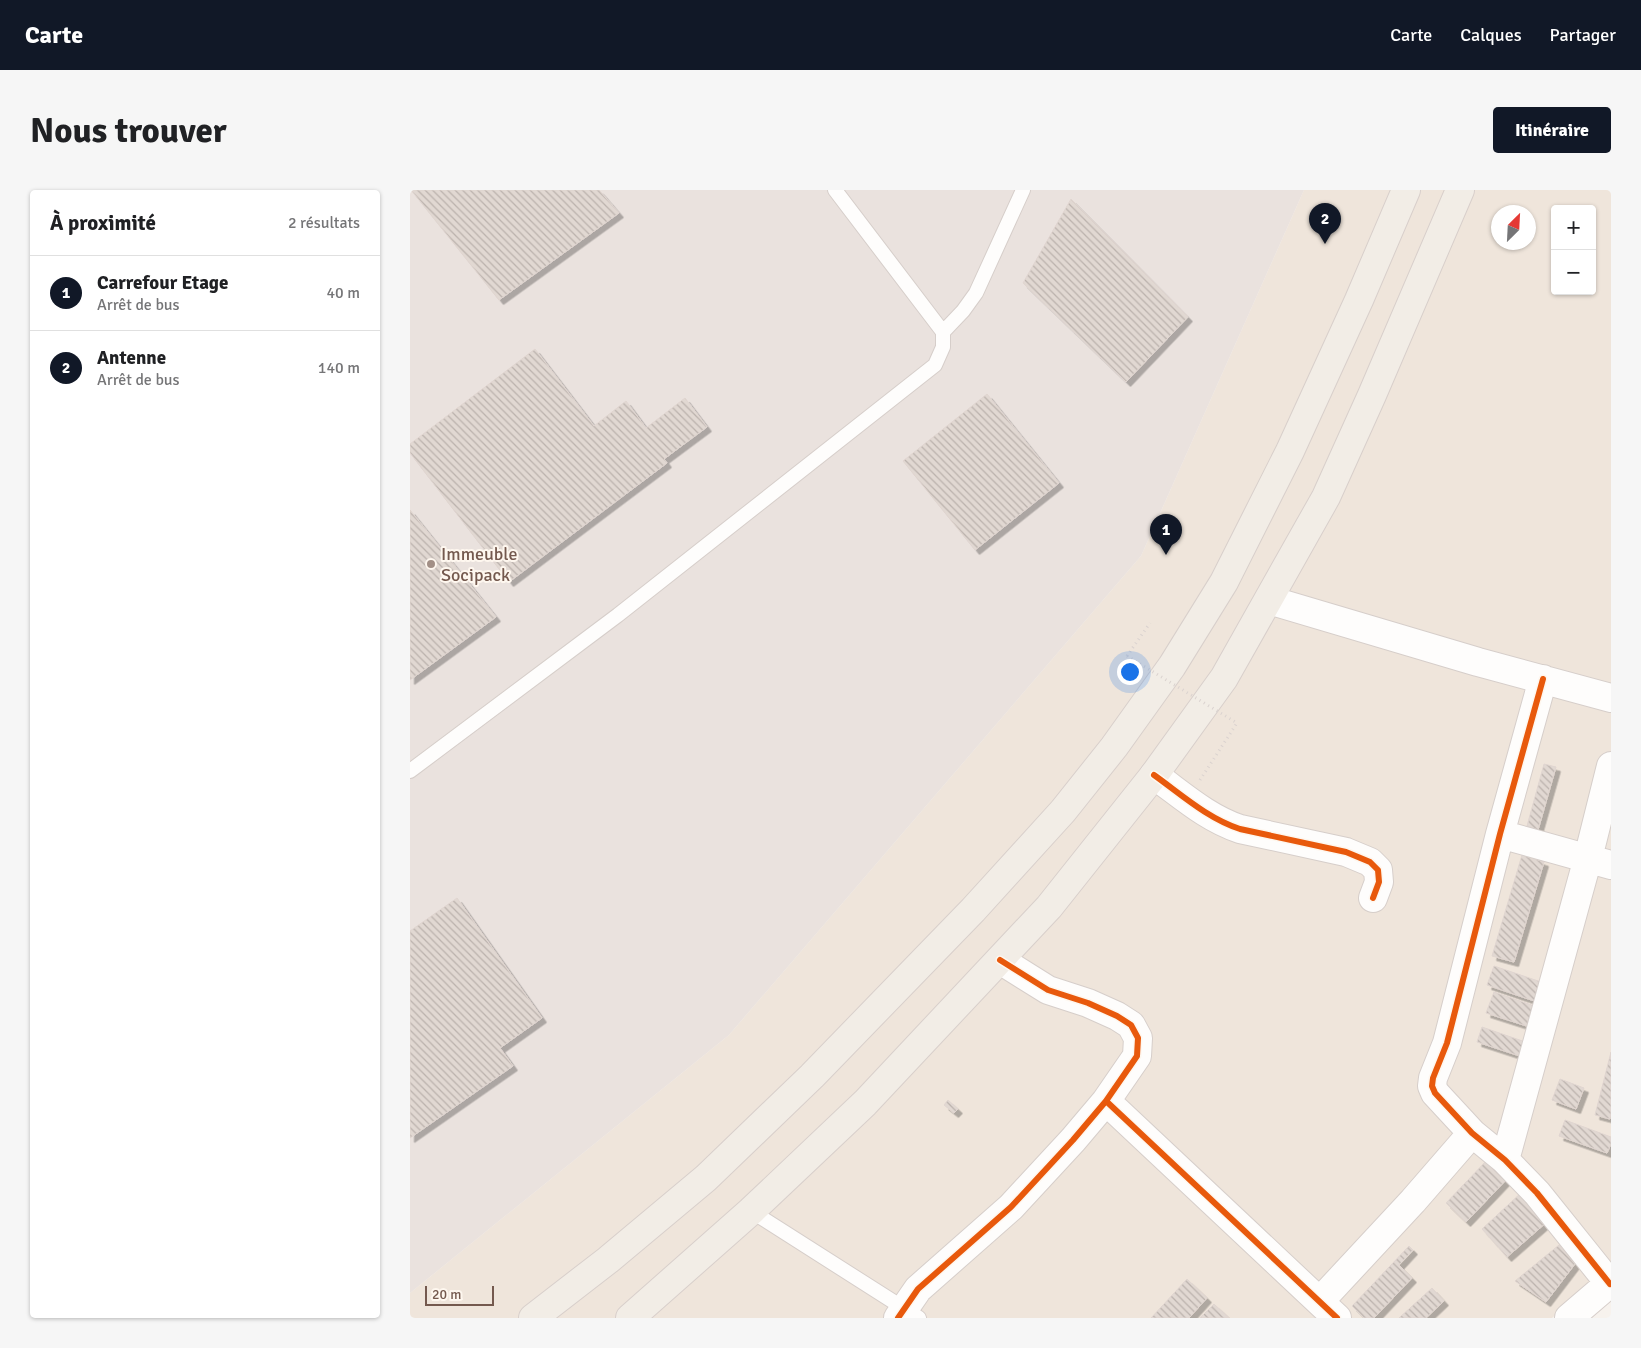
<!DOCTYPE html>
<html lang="fr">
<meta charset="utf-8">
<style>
:root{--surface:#fff;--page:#f6f6f6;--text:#202124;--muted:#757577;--line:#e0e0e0;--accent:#111827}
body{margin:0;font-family:Signika,sans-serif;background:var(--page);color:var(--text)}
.controls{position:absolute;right:15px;top:15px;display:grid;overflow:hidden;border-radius:5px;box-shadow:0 1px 4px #0004}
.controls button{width:45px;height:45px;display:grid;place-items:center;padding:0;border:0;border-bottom:1px solid var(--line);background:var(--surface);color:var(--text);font:25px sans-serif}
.compass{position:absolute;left:1081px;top:15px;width:45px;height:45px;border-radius:50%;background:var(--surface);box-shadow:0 1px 4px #0004;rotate:24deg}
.scale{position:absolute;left:15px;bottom:12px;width:69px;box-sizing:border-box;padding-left:5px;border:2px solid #74594e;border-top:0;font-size:14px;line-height:18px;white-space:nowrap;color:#74594e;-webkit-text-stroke:4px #fef7ef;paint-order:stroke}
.you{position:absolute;left:719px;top:481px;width:18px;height:18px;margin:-12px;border:4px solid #fff;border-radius:50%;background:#1a73e8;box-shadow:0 0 0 8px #1a73e833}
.badge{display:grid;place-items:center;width:32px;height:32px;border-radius:50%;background:var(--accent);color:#fff;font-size:16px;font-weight:700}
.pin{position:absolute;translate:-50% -41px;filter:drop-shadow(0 1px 2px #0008)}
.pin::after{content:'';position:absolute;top:26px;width:18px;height:15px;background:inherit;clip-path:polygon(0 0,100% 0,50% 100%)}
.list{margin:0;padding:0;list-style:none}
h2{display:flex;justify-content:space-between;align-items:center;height:65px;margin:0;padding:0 20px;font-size:21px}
h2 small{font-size:16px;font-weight:400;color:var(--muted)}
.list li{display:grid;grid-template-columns:32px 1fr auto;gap:15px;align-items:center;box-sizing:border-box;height:75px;padding:0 20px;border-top:1px solid var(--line)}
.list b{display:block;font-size:19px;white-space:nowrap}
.list p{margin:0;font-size:16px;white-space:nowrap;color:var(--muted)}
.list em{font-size:16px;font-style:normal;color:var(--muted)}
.map{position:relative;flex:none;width:1201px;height:1128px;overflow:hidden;border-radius:5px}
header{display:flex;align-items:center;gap:30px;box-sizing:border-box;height:70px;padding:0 25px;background:var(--accent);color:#fff}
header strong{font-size:24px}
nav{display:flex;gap:28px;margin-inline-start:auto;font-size:18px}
.intro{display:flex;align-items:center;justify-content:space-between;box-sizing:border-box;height:120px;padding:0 30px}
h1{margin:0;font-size:35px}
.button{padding:12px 22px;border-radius:5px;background:var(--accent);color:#fff;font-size:18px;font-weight:700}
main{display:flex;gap:30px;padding:0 30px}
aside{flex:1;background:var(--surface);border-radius:5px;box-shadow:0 1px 4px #0004}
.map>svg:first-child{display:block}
</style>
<header>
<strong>Carte</strong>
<nav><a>Carte</a><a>Calques</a><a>Partager</a></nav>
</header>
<div class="intro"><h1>Nous trouver</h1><a class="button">Itinéraire</a></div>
<main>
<aside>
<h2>À proximité<small>2 résultats</small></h2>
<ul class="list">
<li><span class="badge">1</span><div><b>Carrefour Etage</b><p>Arrêt de bus</p></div><em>40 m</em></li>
<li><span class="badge">2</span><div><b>Antenne</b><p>Arrêt de bus</p></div><em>140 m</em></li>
</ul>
</aside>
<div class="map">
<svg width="1201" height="1128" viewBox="0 0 1201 1128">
<defs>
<pattern id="building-back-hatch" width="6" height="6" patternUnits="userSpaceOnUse" patternTransform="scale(1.25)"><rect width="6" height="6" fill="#e1d8d2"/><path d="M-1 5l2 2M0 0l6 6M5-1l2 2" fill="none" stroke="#bbb2ad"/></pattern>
<filter id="shadow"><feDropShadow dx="4.5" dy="4.5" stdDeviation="0" flood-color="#0004"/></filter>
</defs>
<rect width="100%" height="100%" fill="#f7f2ed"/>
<path fill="#efe5db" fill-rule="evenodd" d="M894,0H1201V1074L1142,1128H0V1103L319,845L731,366ZM1145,19H1182V101H1145ZM1088,22H1118V52H1088Z"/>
<path fill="#eae2de" d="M0,0H894L731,366L319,845L0,1103Z"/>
<path fill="url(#building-back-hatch)" stroke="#e0d5d0" filter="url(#shadow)" d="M1,0H189L209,23L89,110Z
M661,9L778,127L716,192L613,93Z
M125,159L184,236L216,211L236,238L275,208L297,237L254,269L257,273L99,392L0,263V254Z
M577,204L649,293L565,360L493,271Z
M0,320L86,427L0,490Z
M1134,574L1146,577L1128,640L1117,636Z
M1112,665L1134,672L1104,772L1082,766Z
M47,708L132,828L90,858L103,876L0,948V741Z
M1084,776L1140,795L1133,814L1077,795Z
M1084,802L1133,819L1126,839L1076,823Z
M1072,837L1124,855L1119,869L1067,852Z
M1201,862V923L1200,929L1185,925Z
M1150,889L1174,898L1166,919L1142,910Z
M538,910L548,919L544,923L534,915Z
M1155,930L1201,947V954L1197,963L1149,946Z
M1078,969L1098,988L1056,1032L1036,1013Z
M1112,1002L1138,1031L1097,1067L1072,1039Z
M1149,1055L1165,1074L1136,1112L1105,1091Z
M999,1056L1003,1060L989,1075L1002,1088L964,1128H954L942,1116Z
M777,1089L797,1108L779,1128H741Z
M1022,1098L1034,1111L1016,1128H989Z
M804,1114L819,1128H790Z"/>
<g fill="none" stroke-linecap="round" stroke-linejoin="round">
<g stroke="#d6ceca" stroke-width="16">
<path id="lane" d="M533,142L553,121L566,103L613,0
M0,581L208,425L525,175L533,157V142L425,0
M341,1021L509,1128"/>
</g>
<g stroke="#d6ceca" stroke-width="30">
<path id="street" d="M859,410L1068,472L1201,508
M1133,489L1090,644L1037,853L1023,888L1022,896L1025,903L1062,943L1095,970L1127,1003L1200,1094
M744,585C772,605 797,628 830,639L936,662L960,672L968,680L969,692L963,708
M1090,644L1201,675
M696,911L927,1128
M1095,970L1178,668L1201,576
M910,1111L1003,1011L1062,943
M488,1128L508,1099L601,1017L663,950L696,911L727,866L728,848L721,835L707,826L678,813L638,800L590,770
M1159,1128L1201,1092"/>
</g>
<g stroke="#d8cfcb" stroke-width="30">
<path id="primary" d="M123,1128L198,1070L296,988L402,886L563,720L653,621L704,557L762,476L814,392L880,261L949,110L996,0
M220,1128L341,1021L455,913L639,717L744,585L814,488L916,307L962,205L1050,0"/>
</g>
<path stroke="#dad2cf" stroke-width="3" stroke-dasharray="1 4" stroke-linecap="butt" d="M717,466L740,433
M790,590L827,533"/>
<use href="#lane" stroke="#fefdfc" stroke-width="14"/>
<use href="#street" stroke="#fefdfc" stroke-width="28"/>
<use href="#primary" stroke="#f2ede6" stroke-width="28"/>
<path stroke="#dad2cf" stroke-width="3" stroke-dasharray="1 4" stroke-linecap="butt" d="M717,466L827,533"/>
<g stroke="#fef7ef" stroke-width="9">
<path id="cycleway" d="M1133,489L1090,644L1037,853L1023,888L1022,896L1025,903L1062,943L1095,970L1127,1003L1200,1094
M744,585C772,605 797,628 830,639L936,662L960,672L968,680L969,692L963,708
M696,911L927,1128
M488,1128L508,1099L601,1017L663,950L696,911L727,866L728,848L721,835L707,826L678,813L638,800L590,770"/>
</g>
<use href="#cycleway" stroke="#e8590c" stroke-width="6"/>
</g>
<circle fill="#a28f86" stroke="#fef7ef" stroke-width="2" cx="21" cy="374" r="5"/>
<g text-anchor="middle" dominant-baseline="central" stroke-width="4" stroke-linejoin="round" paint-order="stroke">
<g font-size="18" fill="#74594e" stroke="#fef7ef" text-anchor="start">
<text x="31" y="364">Immeuble<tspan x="31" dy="21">Socipack</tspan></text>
</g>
</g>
</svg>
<div class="controls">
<button>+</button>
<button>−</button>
</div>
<svg class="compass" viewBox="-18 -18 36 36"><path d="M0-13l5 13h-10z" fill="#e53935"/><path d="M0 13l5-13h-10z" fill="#757577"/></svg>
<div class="scale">20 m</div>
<div class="you"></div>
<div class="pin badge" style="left:756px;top:365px">1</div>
<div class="pin badge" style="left:915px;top:54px">2</div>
</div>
</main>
